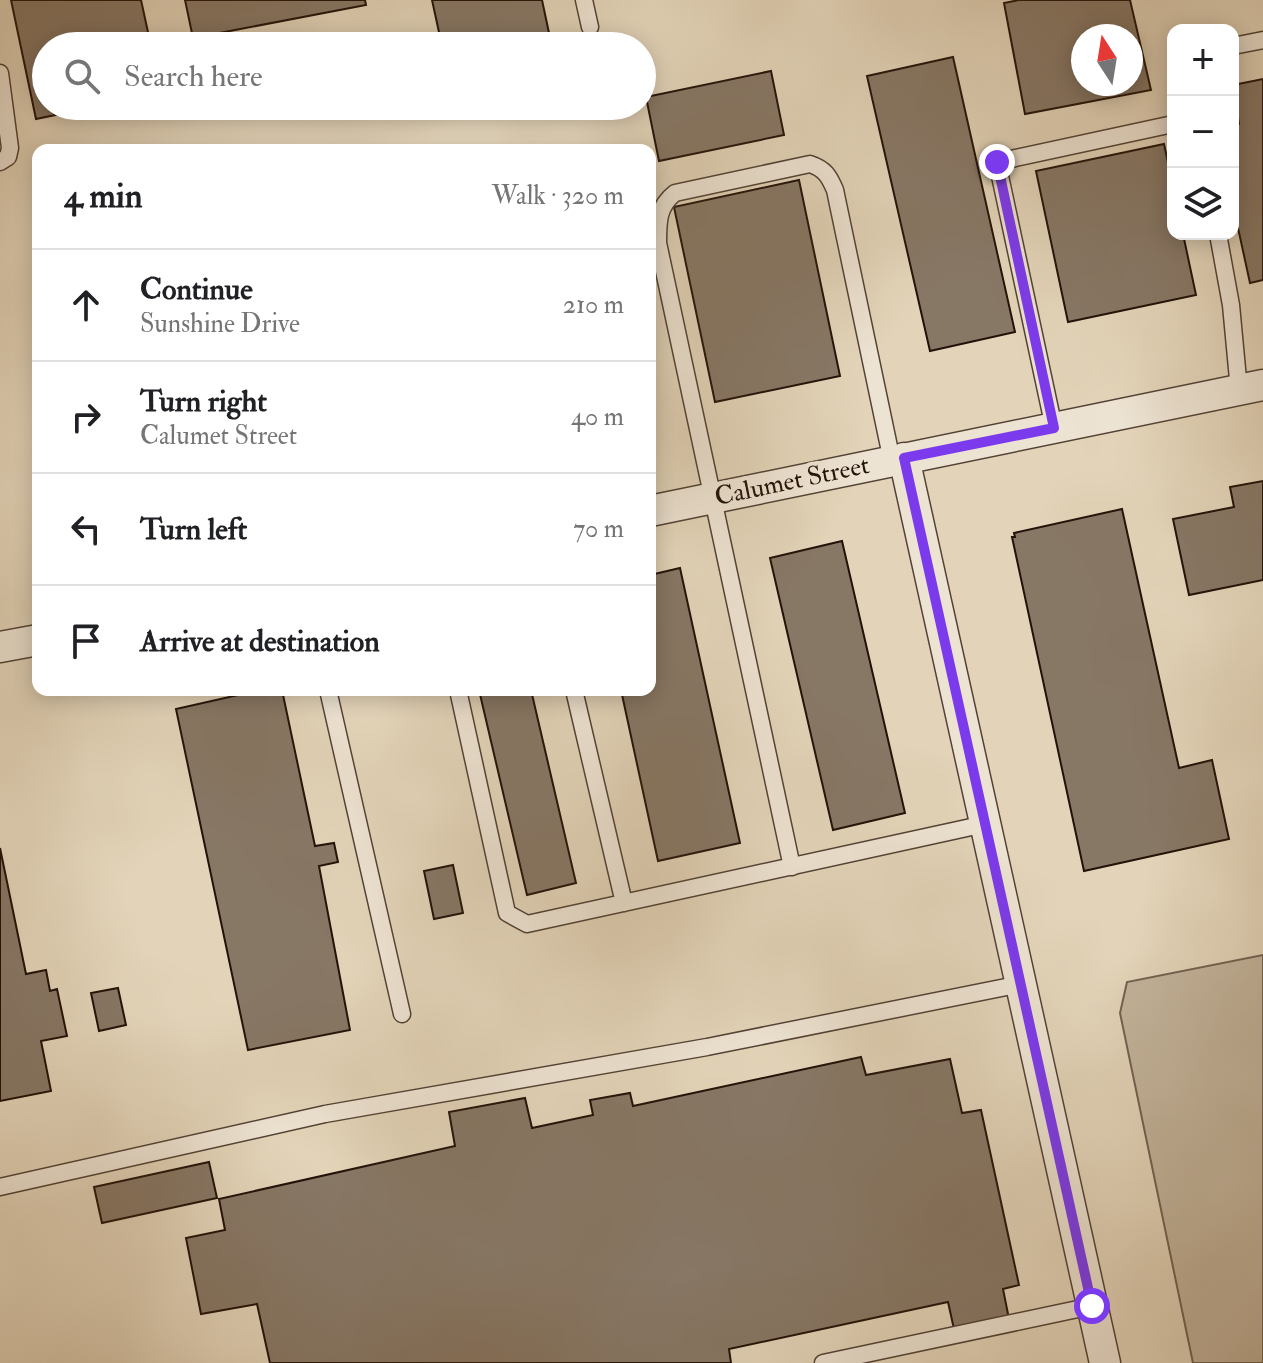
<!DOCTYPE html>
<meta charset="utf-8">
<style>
:root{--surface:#fff;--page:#f2f2f2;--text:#202124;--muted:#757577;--line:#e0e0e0}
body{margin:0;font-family:"IM FELL Double Pica",serif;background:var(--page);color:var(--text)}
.controls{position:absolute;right:24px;top:24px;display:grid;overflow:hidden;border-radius:16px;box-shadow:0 4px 20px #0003}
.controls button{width:72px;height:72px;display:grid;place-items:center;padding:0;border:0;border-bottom:2px solid var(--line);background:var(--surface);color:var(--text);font:40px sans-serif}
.compass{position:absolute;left:1071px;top:24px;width:72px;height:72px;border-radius:50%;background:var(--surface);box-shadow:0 4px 20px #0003;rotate:348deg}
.stop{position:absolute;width:24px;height:24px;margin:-18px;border:6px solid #7c3aed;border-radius:50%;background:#fff}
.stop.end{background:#7c3aed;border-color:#fff;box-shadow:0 2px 8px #0008}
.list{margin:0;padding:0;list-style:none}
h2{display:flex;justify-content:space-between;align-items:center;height:104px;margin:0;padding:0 32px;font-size:34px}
h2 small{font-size:26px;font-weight:400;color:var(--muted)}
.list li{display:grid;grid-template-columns:52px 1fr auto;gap:24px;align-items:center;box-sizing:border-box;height:112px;padding:0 32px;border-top:2px solid var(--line)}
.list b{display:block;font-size:30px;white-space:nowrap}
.list p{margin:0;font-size:26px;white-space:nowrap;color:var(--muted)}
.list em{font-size:26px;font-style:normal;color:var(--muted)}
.icon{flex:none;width:44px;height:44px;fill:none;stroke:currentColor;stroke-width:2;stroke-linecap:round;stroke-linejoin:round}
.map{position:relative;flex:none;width:1263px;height:1363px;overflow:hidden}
.search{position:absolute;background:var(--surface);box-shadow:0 4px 20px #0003;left:32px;top:32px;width:624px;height:88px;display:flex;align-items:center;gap:20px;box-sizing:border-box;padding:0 28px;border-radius:44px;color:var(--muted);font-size:30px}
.panel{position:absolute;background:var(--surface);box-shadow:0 4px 20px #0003;left:32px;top:144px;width:624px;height:552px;border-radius:16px}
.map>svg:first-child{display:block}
</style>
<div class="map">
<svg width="1263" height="1363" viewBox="0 0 1263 1363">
<rect width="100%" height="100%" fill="#e3d4b9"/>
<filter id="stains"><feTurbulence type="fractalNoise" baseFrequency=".0025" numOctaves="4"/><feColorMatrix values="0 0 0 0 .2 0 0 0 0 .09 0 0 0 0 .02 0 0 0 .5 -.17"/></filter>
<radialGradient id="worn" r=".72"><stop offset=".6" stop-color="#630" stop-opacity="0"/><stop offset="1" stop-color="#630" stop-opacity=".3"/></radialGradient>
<path fill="#c2b39b" stroke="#726252" stroke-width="2" d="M1263,955V1363H1193L1120,1013L1127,982Z"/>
<path fill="#877765" stroke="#231209" stroke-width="2" fill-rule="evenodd" d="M11,0H141L151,46H46V106H99L36,119Z
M185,0H365L366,5L193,38Z
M432,0H542L549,33L529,36L531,46H442Z
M1019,0H1130L1151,90L1025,114L1004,3ZM1083,36H1131V84H1083Z
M953,57L1015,332L930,351L867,76Z
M771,71L784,135L659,161L646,97Z
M1263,79V280L1250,283L1233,205V125L1239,124L1233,85Z
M1164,144L1173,185V234H1183L1196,295L1068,322L1036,171Z
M799,180L840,376L715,402L674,207Z
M1263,481V580L1189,595L1173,519L1234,507L1230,487Z
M1122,509L1179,768L1212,760L1229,839L1084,871L1012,537H1015L1014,533Z
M842,541L905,813L833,830L770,558Z
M680,568L740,843L658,861L621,690H650V575Z
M260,690H282L315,846L334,843L338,862L319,866L350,1030L248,1050L176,709Z
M479,690H531L576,883L527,895Z
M0,848L26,974L46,970L50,991L57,989L67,1036L41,1041L51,1091L0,1101Z
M453,865L463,913L434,919L424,871Z
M118,988L126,1025L99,1031L91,993Z
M861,1057L866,1075L950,1059L962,1113L981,1110L1019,1285L1003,1289L1009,1319L954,1329L948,1302L729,1349L731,1363H270L257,1304L201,1314L186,1238L225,1230L219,1199L455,1146L449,1112L525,1098L532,1128L593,1115L590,1100L630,1093L633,1106Z
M209,1162L217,1198L102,1223L94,1187Z"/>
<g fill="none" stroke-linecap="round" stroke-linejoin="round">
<g stroke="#534235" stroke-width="19">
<path id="lane" d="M584,0L590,27
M1233,46L1263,40
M0,73L10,148L8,157L0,162
M1218,234L1231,305L1239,390
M1054,428L997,162L1173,124
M328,690L402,1014
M458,690L507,913L527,924L985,824
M574,690L624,903
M792,867L658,243C658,222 658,206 675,193L810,164C825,169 829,176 835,190L892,461
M0,1187L325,1114L707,1047L1021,984
M823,1363L1092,1306"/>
</g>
<g stroke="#534235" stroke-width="33">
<path id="street" d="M904,458L1105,1363
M650,511L1263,385
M0,647L38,640"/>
</g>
<use href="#lane" stroke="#ede3d2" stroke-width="16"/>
<use href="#street" stroke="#ede3d2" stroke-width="30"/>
</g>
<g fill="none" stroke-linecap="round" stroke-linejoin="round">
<path stroke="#7c3aed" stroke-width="10" d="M997,162L1054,428L904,458L1092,1306"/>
</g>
<g text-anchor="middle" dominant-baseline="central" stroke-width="8" stroke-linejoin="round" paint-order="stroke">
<g font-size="26" fill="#231209" stroke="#ede3d2">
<text transform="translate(792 481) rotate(-12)">Calumet Street</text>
</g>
</g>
<rect width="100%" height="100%" filter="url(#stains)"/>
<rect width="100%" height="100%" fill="url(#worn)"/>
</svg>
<div class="controls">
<button>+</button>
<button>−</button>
<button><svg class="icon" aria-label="layers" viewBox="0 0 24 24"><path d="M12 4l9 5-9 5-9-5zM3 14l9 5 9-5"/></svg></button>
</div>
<svg class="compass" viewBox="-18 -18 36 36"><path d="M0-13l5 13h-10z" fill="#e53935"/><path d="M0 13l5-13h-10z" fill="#757577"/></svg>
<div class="stop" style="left:1092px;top:1306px"></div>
<div class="stop end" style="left:997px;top:162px"></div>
<div class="search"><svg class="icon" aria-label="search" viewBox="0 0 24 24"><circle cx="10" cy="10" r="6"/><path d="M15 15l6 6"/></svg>Search here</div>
<section class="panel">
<h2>4 min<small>Walk · 320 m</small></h2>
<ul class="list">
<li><svg class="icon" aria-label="ahead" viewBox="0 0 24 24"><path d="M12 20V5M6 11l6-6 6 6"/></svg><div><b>Continue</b><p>Sunshine Drive</p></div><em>210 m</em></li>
<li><svg class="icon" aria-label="right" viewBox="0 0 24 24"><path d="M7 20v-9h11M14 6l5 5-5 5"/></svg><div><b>Turn right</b><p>Calumet Street</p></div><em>40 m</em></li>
<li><svg class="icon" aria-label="left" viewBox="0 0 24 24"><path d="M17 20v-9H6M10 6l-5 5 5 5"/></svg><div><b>Turn left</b></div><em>70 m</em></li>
<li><svg class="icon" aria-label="arrive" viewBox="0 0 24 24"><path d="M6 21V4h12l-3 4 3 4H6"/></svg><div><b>Arrive at destination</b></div></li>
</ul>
</section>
</div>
